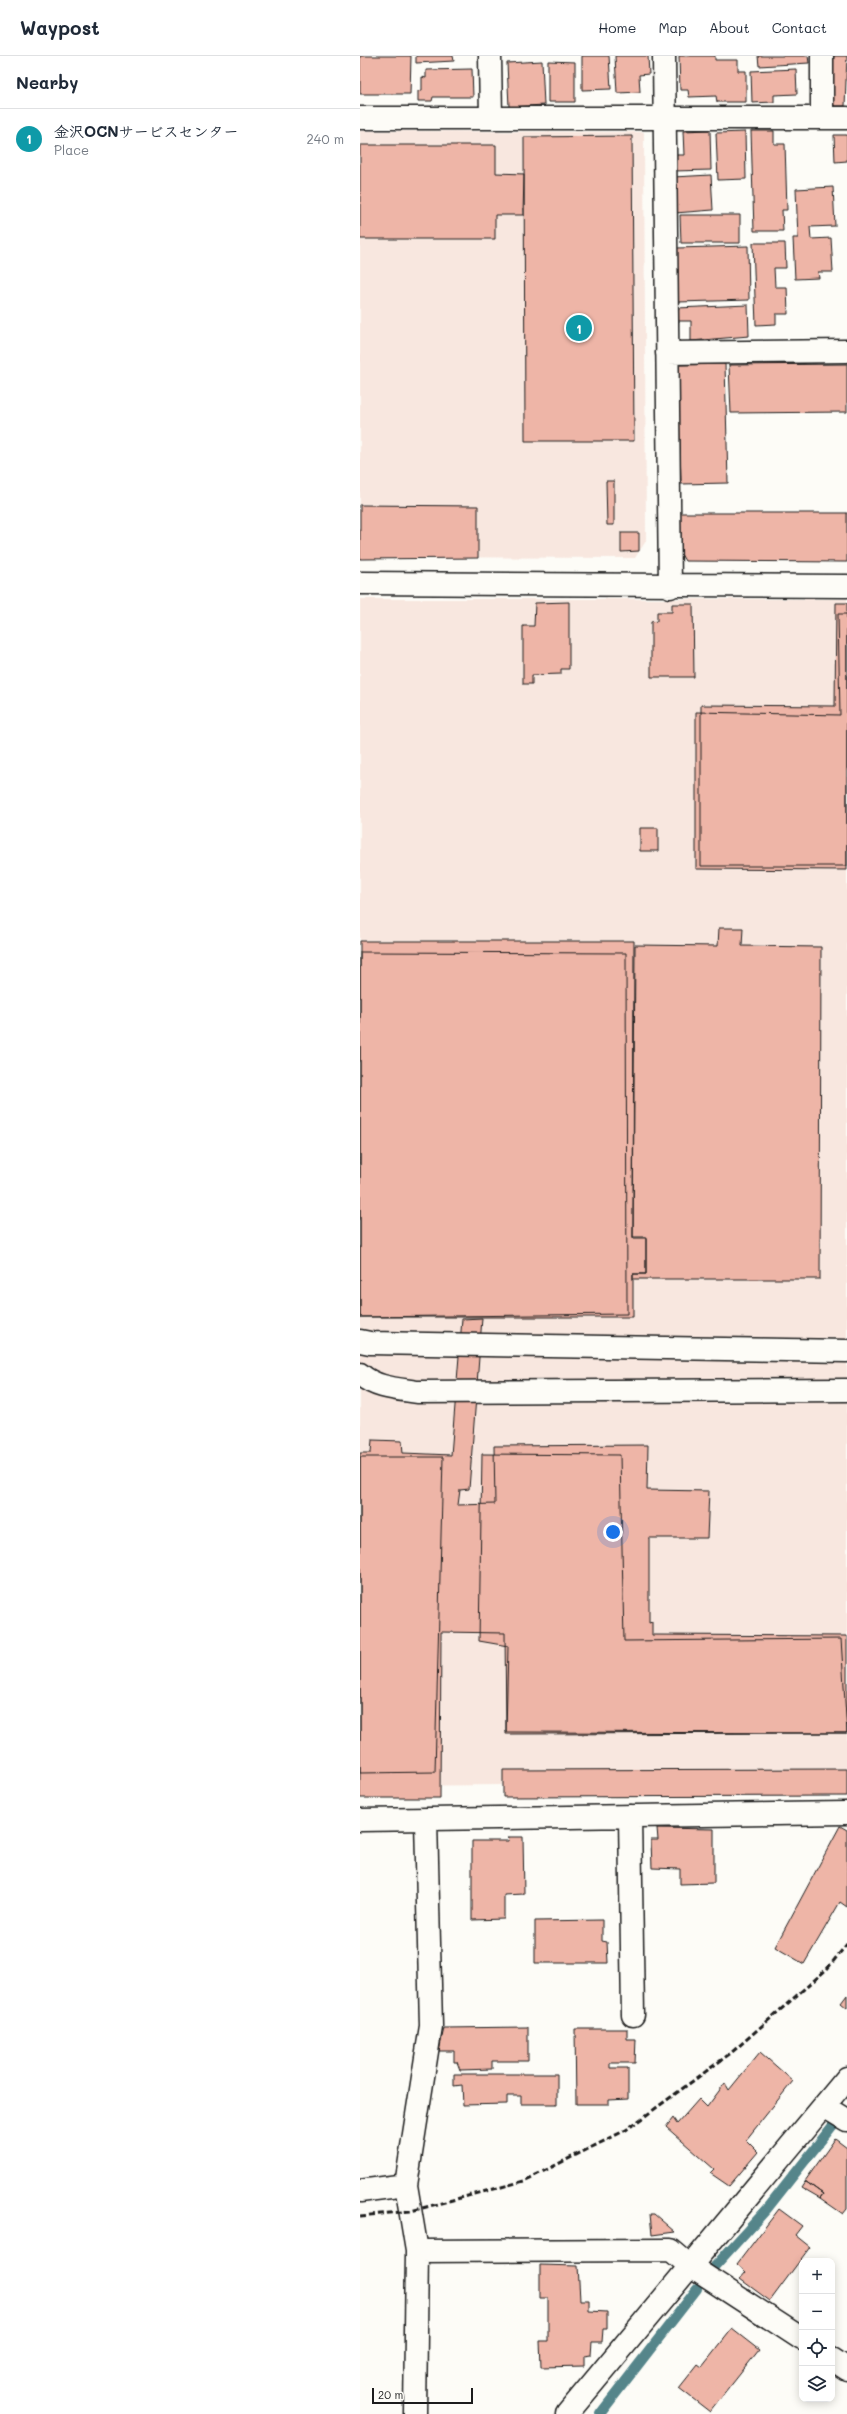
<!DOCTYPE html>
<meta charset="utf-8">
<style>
:root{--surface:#fff;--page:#f2f2f3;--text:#1f2937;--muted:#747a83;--line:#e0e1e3;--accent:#2563eb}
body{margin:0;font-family:Mali,"Klee One",sans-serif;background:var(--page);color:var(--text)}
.controls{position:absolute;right:12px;bottom:12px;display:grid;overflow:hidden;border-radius:8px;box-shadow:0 2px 10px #0003}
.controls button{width:36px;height:36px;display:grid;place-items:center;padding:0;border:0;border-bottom:1px solid var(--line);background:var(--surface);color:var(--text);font:20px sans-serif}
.scale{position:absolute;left:12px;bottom:10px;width:101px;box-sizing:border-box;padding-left:4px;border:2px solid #1c1c1c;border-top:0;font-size:11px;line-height:14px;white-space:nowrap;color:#1c1c1c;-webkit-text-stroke:3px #fdfcf7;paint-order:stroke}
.you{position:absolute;left:253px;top:1476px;width:14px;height:14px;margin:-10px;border:3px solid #fff;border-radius:50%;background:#1a73e8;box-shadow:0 0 0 6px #1a73e833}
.badge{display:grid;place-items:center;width:26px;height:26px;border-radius:50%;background:var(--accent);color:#fff;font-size:13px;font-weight:700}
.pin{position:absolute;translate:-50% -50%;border:2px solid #fff;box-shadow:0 1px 4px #0006}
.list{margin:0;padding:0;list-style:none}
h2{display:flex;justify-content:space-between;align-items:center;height:52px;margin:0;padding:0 16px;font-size:17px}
h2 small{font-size:13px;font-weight:400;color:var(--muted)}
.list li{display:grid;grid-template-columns:26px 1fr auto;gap:12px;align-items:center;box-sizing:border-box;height:60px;padding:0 16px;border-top:1px solid var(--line)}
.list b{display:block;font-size:15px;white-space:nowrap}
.list p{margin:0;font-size:13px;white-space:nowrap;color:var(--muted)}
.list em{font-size:13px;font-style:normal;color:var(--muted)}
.icon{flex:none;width:22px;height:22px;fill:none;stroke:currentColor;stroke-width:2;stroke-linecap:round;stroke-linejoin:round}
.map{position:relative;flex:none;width:487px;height:2358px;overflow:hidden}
header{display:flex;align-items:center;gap:24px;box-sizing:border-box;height:56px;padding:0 20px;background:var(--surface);border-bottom:1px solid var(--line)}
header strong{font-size:19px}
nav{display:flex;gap:22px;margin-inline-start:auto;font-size:14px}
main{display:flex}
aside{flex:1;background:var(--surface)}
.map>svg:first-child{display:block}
</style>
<header>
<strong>Waypost</strong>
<nav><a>Home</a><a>Map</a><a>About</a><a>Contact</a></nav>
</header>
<main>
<aside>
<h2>Nearby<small></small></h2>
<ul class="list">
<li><span class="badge" style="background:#0f9aa8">1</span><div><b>金沢OCNサービスセンター</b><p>Place</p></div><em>240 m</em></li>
</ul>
</aside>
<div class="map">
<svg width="487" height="2358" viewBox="0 0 487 2358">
<rect width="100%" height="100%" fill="#fdfcf7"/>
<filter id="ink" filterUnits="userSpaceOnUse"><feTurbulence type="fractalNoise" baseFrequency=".025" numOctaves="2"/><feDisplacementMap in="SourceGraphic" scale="8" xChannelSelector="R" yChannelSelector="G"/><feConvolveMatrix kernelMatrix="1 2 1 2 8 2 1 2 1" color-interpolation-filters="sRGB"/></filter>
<g filter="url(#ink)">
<path fill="#f8e7df" d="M0,75L284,76L286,485L275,502L0,501Z
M0,543H487V1727L0,1730Z"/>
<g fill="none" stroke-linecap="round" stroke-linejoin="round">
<path stroke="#54858a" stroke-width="10" d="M355,2210L407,2153L474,2068
M240,2358L337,2233"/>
</g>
<path fill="#eeb5a7" stroke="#1c1c1c" d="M0,0H51L50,38H0Z
M56,0H93L94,5L56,7Z
M222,0H249L251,33L222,34Z
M255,0H288L289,18L279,19L280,36L257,37Z
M319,0H355V4H378V15H386V46H357L356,40L329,41L328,34H320Z
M398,0H448L449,7L399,10Z
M473,0H487L485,50H472Z
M182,5L184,49L149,51L147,7Z
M188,5L215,6V46H188Z
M112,13L113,41H73L72,45H58V35L62,34V21L66,22V14Z
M436,13L437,38L414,39V46L392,47L391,15Z
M350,74L351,114L314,115L313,99H324L323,75Z
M391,75H414V88H425L427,154H422L423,175H394Z
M385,76L386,123L358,124L356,77Z
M474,79H487V105L475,106Z
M272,80L274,385H165L164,81Z
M0,89H136V117L164,118L163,159H135V183H0Z
M351,119L353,154L315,157L313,121Z
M473,131L475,170L450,171L451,183L471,182L473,216H458L459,222L435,223L433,182H438L436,133Z
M320,159H380V187H321Z
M393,187H425L426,212H414L415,231H427L428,258H416V268L396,269Z
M388,190L389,244L318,246L317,192Z
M388,249L389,280L331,285V265H317V252Z
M365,308L368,427L321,428L318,309Z
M487,308V356L371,357L369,309Z
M246,425H254V469H247Z
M0,449L118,450V502L0,503Z
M318,457H487V506L325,505L318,493Z
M261,477H279V495L261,496Z
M209,546V613H201V618L172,619V628H163V570H174L175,547Z
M476,547H487V810H341V649L475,650Z
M312,548H333L334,621H291V566L297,565V556H312Z
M478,558H487V814L336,813V656L480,659Z
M280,772H298V795H280Z
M359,872H383L382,890L461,891L460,1223H273V1218H286V1181H273L275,889L358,890Z
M0,885H274L273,1182H286V1218H273V1261H0Z
M0,896L266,897L267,1258L0,1261Z
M122,1262L109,1433L100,1434L98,1449L135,1448L134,1390L288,1389L287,1434L349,1435L347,1482H289V1567L292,1566V1579L487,1580V1677L146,1676L145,1577L81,1576L80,1742H0V1397H11L12,1384L42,1385L43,1397L91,1399L102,1263Z
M122,1398L260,1399L264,1585L481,1583L487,1677L146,1678L148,1590L119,1585Z
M0,1401H83L75,1716L0,1717Z
M487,1713V1740L143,1741V1714Z
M480,1770L487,1774V1851L480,1846L444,1908L415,1891Z
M297,1772L354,1773V1827L320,1828V1813L292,1812L291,1784H298Z
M149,1781H163L164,1838L144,1839V1863L112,1864V1785H148Z
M242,1864V1885L247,1886L248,1907H175V1865Z
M487,1939V1952L481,1947Z
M168,1971V2005H132V2013L100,2014L97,2006H94V1995H79L84,1972Z
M215,1973H267V1983H276L275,2007H250V2012H268V2043L249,2044V2048H216Z
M400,1996L433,2025L386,2084L398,2096L369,2130L350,2117L354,2113L306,2071L313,2062L317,2068L339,2043L347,2051L365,2027L369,2034Z
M94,2018H197V2048H161V2040H147V2048L103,2049L102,2029L94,2030Z
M475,2083L487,2092V2153L483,2158L460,2142L463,2138L445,2125Z
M445,2125L463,2138L460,2142L441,2131Z
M419,2153L442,2170L435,2179L450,2191L410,2245L380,2223L386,2216L377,2208Z
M290,2158H294L315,2176L292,2179Z
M180,2209L218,2210L220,2244H229V2255L247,2256V2273H243L242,2286H232L231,2299L224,2300V2310L181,2311L180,2285H188V2242H180Z
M372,2273L399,2294L350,2356L319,2332L338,2308L342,2311Z"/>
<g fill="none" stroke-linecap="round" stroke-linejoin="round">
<g stroke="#1c1c1c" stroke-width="25">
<path id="minor" d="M130,0L131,62
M304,0L310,531
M0,62H487
M462,62V0
M307,297L487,295
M0,527L487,530
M0,1285L10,1287L487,1295
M0,1318C15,1332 38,1333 57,1336L487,1334
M270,1760L273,1959
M0,1764L487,1757
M464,2050L487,2064
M46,2129L71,1970L66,1764
M0,2135L46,2129L57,2195L311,2194L330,2210L442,2283
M472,2303L487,2313
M55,2358L57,2195
M207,2358L487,2022"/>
</g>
<use href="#minor" stroke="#fdfcf7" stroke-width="22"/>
<path stroke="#1c1c1c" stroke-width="3" stroke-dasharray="6 3" stroke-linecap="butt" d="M0,2160L51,2155L164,2125L266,2074L371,1997L467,1913L487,1888"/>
</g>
</g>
</svg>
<div class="controls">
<button>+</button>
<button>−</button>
<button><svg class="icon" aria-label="locate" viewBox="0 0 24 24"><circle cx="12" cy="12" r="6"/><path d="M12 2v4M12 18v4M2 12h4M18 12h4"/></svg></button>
<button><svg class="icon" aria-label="layers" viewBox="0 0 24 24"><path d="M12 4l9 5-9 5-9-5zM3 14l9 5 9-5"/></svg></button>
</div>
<div class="scale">20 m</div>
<div class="you"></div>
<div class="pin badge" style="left:219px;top:272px;background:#0f9aa8">1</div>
</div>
</main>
